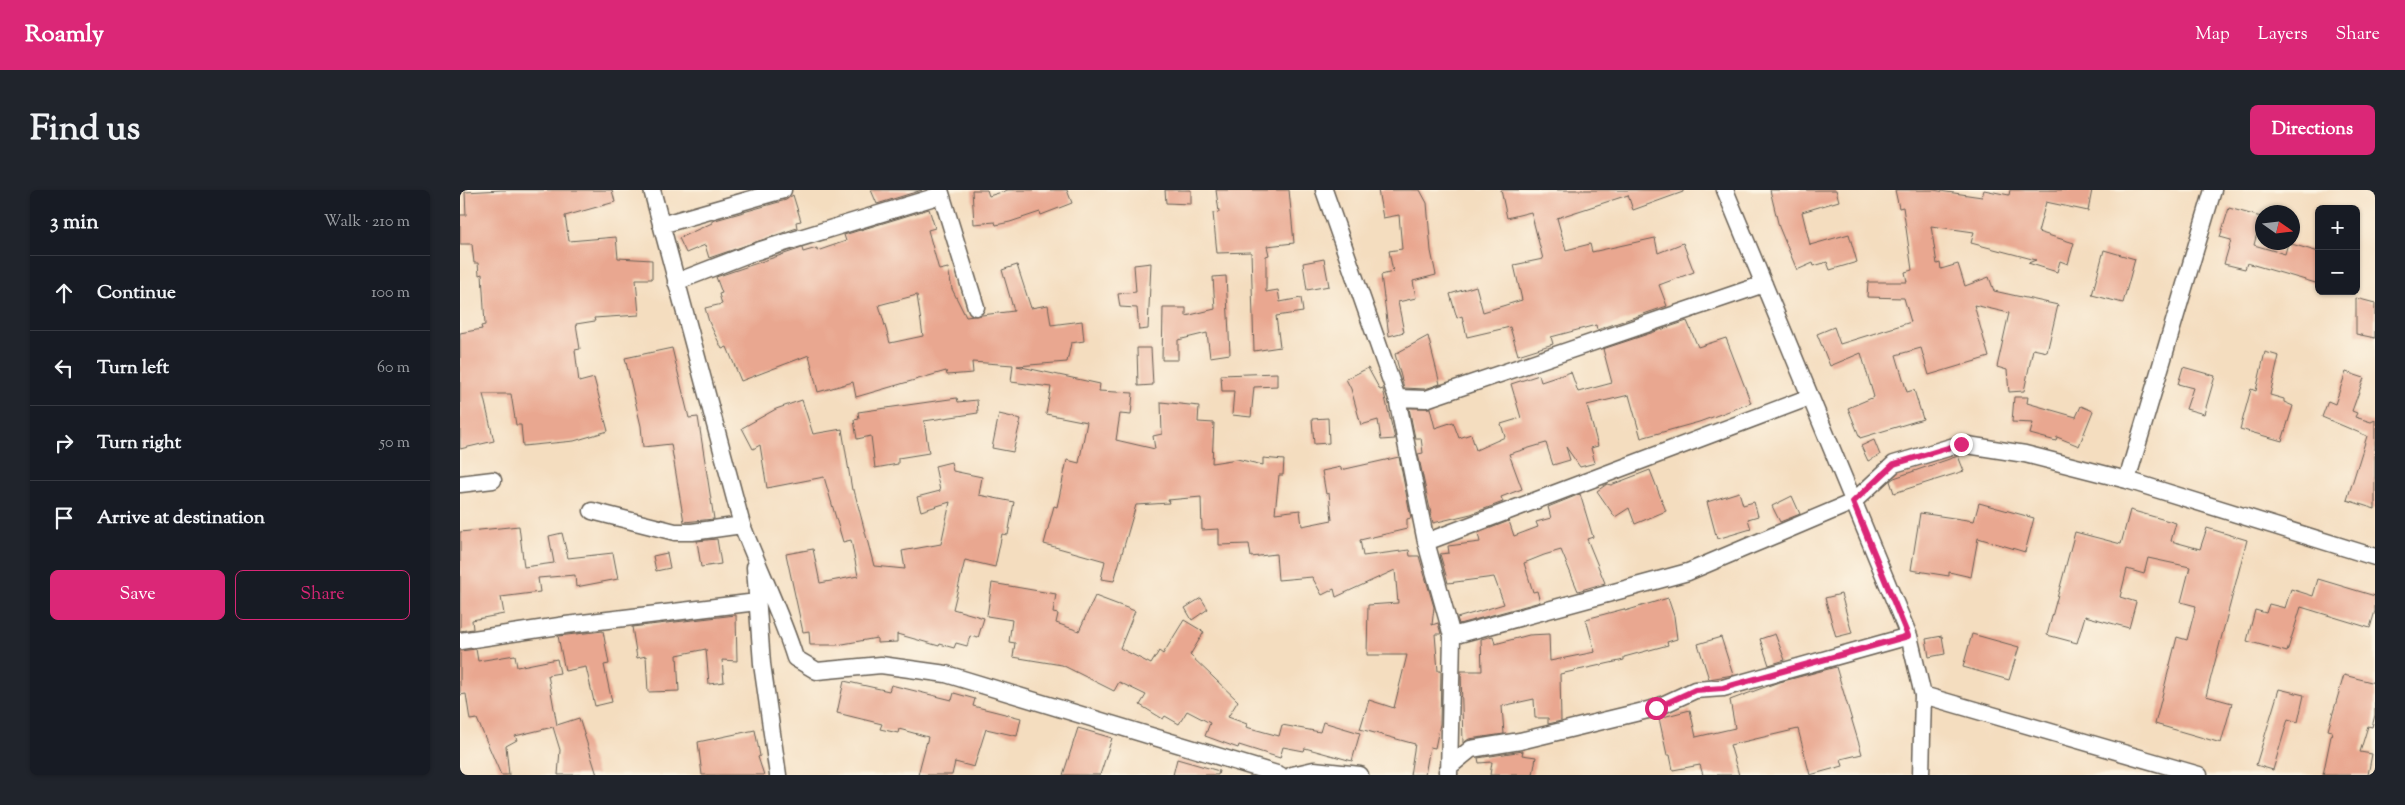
<!DOCTYPE html>
<meta charset="utf-8">
<style>
:root{--surface:#171b24;--page:#20242c;--text:#f1f3f6;--muted:#9ea1a6;--line:#363941;--accent:#db2777}
body{margin:0;font-family:"Sorts Mill Goudy",serif;background:var(--page);color:var(--text)}
.controls{position:absolute;right:15px;top:15px;display:grid;overflow:hidden;border-radius:8px;box-shadow:0 1px 4px #0004}
.controls button{width:45px;height:45px;display:grid;place-items:center;padding:0;border:0;border-bottom:1px solid var(--line);background:var(--surface);color:var(--text);font:25px sans-serif}
.compass{position:absolute;left:1795px;top:15px;width:45px;height:45px;border-radius:50%;background:var(--surface);box-shadow:0 1px 4px #0004;rotate:104deg}
.stop{position:absolute;width:15px;height:15px;margin:-11px;border:4px solid #db2777;border-radius:50%;background:#fff}
.stop.end{background:#db2777;border-color:#fff;box-shadow:0 1px 5px #0008}
.list{margin:0;padding:0;list-style:none}
h2{display:flex;justify-content:space-between;align-items:center;height:65px;margin:0;padding:0 20px;font-size:21px}
h2 small{font-size:16px;font-weight:400;color:var(--muted)}
.list li{display:grid;grid-template-columns:32px 1fr auto;gap:15px;align-items:center;box-sizing:border-box;height:75px;padding:0 20px;border-top:1px solid var(--line)}
.list b{display:block;font-size:19px;white-space:nowrap}
.list em{font-size:16px;font-style:normal;color:var(--muted)}
.actions{display:flex;gap:10px;padding:15px 20px}
.actions a{flex:1;padding:11px 0;border:1px solid var(--accent);border-radius:8px;text-align:center;font-size:18px;color:var(--accent)}
.actions .main{background:var(--accent);color:#fff}
.icon{flex:none;width:28px;height:28px;fill:none;stroke:currentColor;stroke-width:2;stroke-linecap:round;stroke-linejoin:round}
.map{position:relative;flex:none;width:1915px;height:585px;overflow:hidden;border-radius:8px}
header{display:flex;align-items:center;gap:30px;box-sizing:border-box;height:70px;padding:0 25px;background:var(--accent);color:#fff}
header strong{font-size:24px}
nav{display:flex;gap:28px;margin-inline-start:auto;font-size:18px}
.intro{display:flex;align-items:center;justify-content:space-between;box-sizing:border-box;height:120px;padding:0 30px}
h1{margin:0;font-size:35px}
.button{padding:12px 22px;border-radius:8px;background:var(--accent);color:#fff;font-size:18px;font-weight:700}
main{display:flex;gap:30px;padding:0 30px}
aside{flex:1;background:var(--surface);border-radius:8px;box-shadow:0 1px 4px #0004}
.map>svg:first-child{display:block}
</style>
<header>
<strong>Roamly</strong>
<nav><a>Map</a><a>Layers</a><a>Share</a></nav>
</header>
<div class="intro"><h1>Find us</h1><a class="button">Directions</a></div>
<main>
<aside>
<h2>3 min<small>Walk · 210 m</small></h2>
<ul class="list">
<li><svg class="icon" aria-label="ahead" viewBox="0 0 24 24"><path d="M12 20V5M6 11l6-6 6 6"/></svg><div><b>Continue</b></div><em>100 m</em></li>
<li><svg class="icon" aria-label="left" viewBox="0 0 24 24"><path d="M17 20v-9H6M10 6l-5 5 5 5"/></svg><div><b>Turn left</b></div><em>60 m</em></li>
<li><svg class="icon" aria-label="right" viewBox="0 0 24 24"><path d="M7 20v-9h11M14 6l5 5-5 5"/></svg><div><b>Turn right</b></div><em>50 m</em></li>
<li><svg class="icon" aria-label="arrive" viewBox="0 0 24 24"><path d="M6 21V4h12l-3 4 3 4H6"/></svg><div><b>Arrive at destination</b></div></li>
</ul>
<div class="actions"><a class="main">Save</a><a>Share</a></div>
</aside>
<div class="map">
<svg width="1915" height="585" viewBox="0 0 1915 585">
<rect width="100%" height="100%" fill="#fcf5e5"/>
<filter id="ink" filterUnits="userSpaceOnUse"><feTurbulence type="fractalNoise" baseFrequency=".02" numOctaves="2"/><feDisplacementMap in="SourceGraphic" scale="10" xChannelSelector="R" yChannelSelector="G"/><feConvolveMatrix kernelMatrix="1 2 1 2 8 2 1 2 1" color-interpolation-filters="sRGB"/></filter>
<filter id="wash" filterUnits="userSpaceOnUse"><feTurbulence type="fractalNoise" baseFrequency=".0096" numOctaves="4" result="noise"/><feDisplacementMap in="SourceGraphic" scale="20" xChannelSelector="R" yChannelSelector="G"/><feGaussianBlur stdDeviation="1.12" result="paint"/><feColorMatrix in="noise" values="0 0 0 0 0 0 0 0 0 0 0 0 0 0 0 0 0 1.4 0 .05"/><feComposite in="paint" operator="in"/></filter>
<g filter="url(#wash)">
<rect width="100%" height="100%" fill="#f4ddbf"/>
<g id="blocks">
<path fill="#e9a790" fill-rule="evenodd" d="M41,0H152L155,12L105,26L109,51L156,47L158,68L192,70V89H176L179,125L134,128L135,131L116,134L120,159L115,160L119,192L134,188L148,241L114,251L63,256L61,235H56L51,204H23L34,251L0,259V143L22,139L21,136L25,135L22,84L19,85L18,73H14L12,54H0V25H6L5,2Z
M411,0H462L417,14Z
M512,0H527L529,6L548,0H607L612,13L581,25L580,22L550,32L536,35L535,32L514,34Z
M705,0H731V14L706,13Z
M756,0H829L834,53L807,56L809,65L806,66V102L818,100L820,112L841,108L843,122L816,126L820,157L794,161L791,62L757,63L753,23L759,22Z
M918,0H960L967,13L971,61L976,85L953,91L956,108L938,112L944,142L929,146L921,85L933,82L929,61L942,59L939,25L923,28Z
M1041,0H1223V2L1173,20L1168,5L1097,28L1106,60L1130,54L1132,62L1195,48L1198,63L1223,53L1234,82L1199,95L1207,116L1137,140L1136,135L1091,147L1093,154L1058,165L1050,137L1007,147L1002,126L997,128L990,104L1016,96L1023,122L1062,110L1054,75L1083,69L1071,22L1047,28Z
M1310,0H1376L1379,11L1342,22L1350,55L1389,44L1397,72L1370,80L1367,72L1354,76L1353,73L1337,80L1319,37Z
M1435,0H1473L1522,7L1524,0L1549,5L1550,0H1632L1628,21L1586,12L1578,42L1614,53L1608,74L1600,71L1597,82L1568,73L1576,70L1511,53L1514,42L1471,36L1477,74L1480,73L1481,79L1498,74L1505,96L1529,87L1534,101L1598,115L1587,162L1573,159L1564,201L1549,202L1547,180L1537,177L1549,123L1514,115L1529,167L1469,185L1461,158L1436,165L1447,202L1454,200L1463,229L1400,248L1388,218L1414,207L1401,163L1370,176L1357,144L1374,137L1380,154L1451,132L1444,108L1407,107L1408,92H1447L1445,82L1452,80L1443,17L1439,18Z
M333,5L341,31L336,32L337,38L249,68L245,55L226,63L219,48L252,33V31L326,10Z
M1769,18L1801,27L1794,55L1825,64L1828,53L1859,62V94L1787,73L1785,79L1764,74L1771,50L1760,47Z
M469,19L475,38L468,40L479,80L488,78L492,99L506,127L554,121L542,80L557,75L571,118L588,115L591,135L622,131L624,151L611,153L607,172L557,176L640,194L639,201L673,203L671,225L660,224L656,250L695,259L693,246L702,244L701,212L739,216L738,232L754,233L752,273L777,269L803,275V268L824,270L823,285H819L815,323L840,320L842,336L872,330L869,303L866,304L862,281L881,277V280L939,267L951,328L947,329V339L900,350L903,366L949,360L950,366H959L974,417L972,435L978,433L981,444H975L978,481H981L980,534L975,558L970,557L965,585H950L955,554L900,539L909,510L934,518L947,465H907L908,415L938,413L935,380L876,407L874,399L862,405L852,387L818,390L816,364L791,367L789,354L759,355V339L742,340L741,307L708,310L709,313L676,315L654,391L641,389L645,371L584,354L594,316L597,317L607,270L619,273L627,232L586,224L591,197L551,192L553,175L512,172L513,183L487,185L486,181L396,207L393,192L358,202L349,165L281,191L267,157L262,159L249,132L245,118L262,114L259,104L262,103L256,87L342,58L343,62L357,58V61L386,51L384,45ZM457,105L463,146L430,153L419,115Z
M1644,60L1675,69L1663,113L1632,105Z
M864,69L869,96L847,100L843,73Z
M691,73L688,139L679,140L677,118L660,117L658,104L676,102L674,75Z
M766,86L770,164L750,167L747,143L718,150V170H702L703,118H726V126L755,119L753,87Z
M1896,108L1915,113V148L1896,144Z
M1227,131L1238,157L1266,148L1291,213L1239,232L1181,248L1169,205L1127,215L1138,256L1131,258L1135,273L1120,277L1106,257L1110,270L1093,275L1086,253L1049,264L1062,299L1041,307L1043,312L1011,324L973,333L958,264L963,263L961,248H955L949,218H970L975,238L993,232L999,248L1011,244L1016,260L1045,247L1041,234L1061,228L1051,194L1079,185L1081,192L1111,182L1118,202L1152,193L1143,159Z
M968,146L980,194L965,199L944,198L935,164Z
M212,158L229,228L238,227L254,329L224,332L211,254L183,257L181,236L165,168Z
M677,158H691L693,195L678,196Z
M1805,162L1819,166L1810,205L1824,209V212L1833,216L1822,251L1780,239L1791,199L1796,201Z
M1723,177L1755,186L1744,224L1726,219L1733,198L1718,194Z
M908,178L920,200L923,199L935,249L921,250L918,230L901,235L891,199L886,189Z
M1886,182L1904,188L1892,221L1897,223L1895,227L1911,232L1915,230V319L1887,310L1907,246L1862,227L1868,211L1875,214Z
M817,183V196L794,197L791,227L772,225L774,201H762L761,185Z
M1554,207H1568L1567,213L1616,227L1621,216L1633,221L1619,256L1597,247L1596,251L1570,244L1573,233L1552,232Z
M497,208L498,212L517,210L518,223L464,231L469,263L438,268V274L415,278L411,246L397,249L394,230L399,229L398,222Z
M342,210L353,244L382,239L392,300H394L414,376L445,379L442,361L481,354L490,312L461,321L457,307L480,301L475,276L491,272L493,281L522,287L519,305L554,312L548,345L542,344L535,377L505,370L493,419L524,428L518,448L510,446L507,456L496,453L494,458L480,454L479,456L437,444V452L417,453V448L377,455H350L349,441L343,442L326,364L353,359L360,393L398,386L391,350L383,352L364,287L307,298L300,255L293,259L282,238L316,219Z
M539,224L561,229L553,262L532,258Z
M868,228L869,253L854,254L852,229Z
M1414,250L1420,265L1408,271L1401,256Z
M1498,266L1504,281L1434,303L1430,291L1434,288Z
M1190,280L1206,321L1175,334L1169,318L1155,327L1137,301L1147,294L1151,295Z
M1279,302L1283,315L1294,312L1298,326L1288,329L1291,339L1257,349L1247,312Z
M1120,304L1133,347L1127,349L1145,393L1118,401L1101,360L1084,365L1064,373L1073,402L1077,401L1080,412L999,434L997,428L1044,414L1034,387L988,393L980,364L989,363L988,356L1020,352L1018,343L1049,331L1054,346L1078,337L1076,332L1091,328L1088,317Z
M1332,306L1340,324L1320,332L1312,316Z
M1519,313L1574,328L1565,362L1518,348L1511,387L1489,382V386L1451,380L1460,323L1514,331Z
M1670,320L1716,333L1711,351L1740,359L1747,338L1787,350L1746,506L1772,513L1761,553L1695,534L1717,447L1727,450L1736,416L1721,412L1730,377L1688,368L1684,384L1667,379L1660,407L1676,412L1669,438L1625,426L1617,453L1587,445L1615,342L1661,354Z
M59,336L64,377L94,373L89,346L102,343L108,368L153,363L158,389L116,397L115,385L78,388L80,402L41,407L44,424L12,430L13,439L0,441V342Z
M257,349L261,374L241,377L237,351Z
M207,363L210,378L196,381L193,366Z
M1858,389L1915,406V421L1910,438L1841,417L1827,462L1787,451L1795,420L1806,423L1809,414L1825,418L1831,399L1853,406Z
M532,393L596,404L593,423L598,424L596,433L619,441L635,406L675,421L660,458L691,474L699,461L703,464L724,430L744,442L730,465L778,511L768,527L787,534L786,537L819,546L822,535L860,542L863,532L900,543L892,571L845,558L844,561L823,557L820,568L779,555L778,558L745,546L750,533L727,521L719,534L705,526L703,529L680,515L686,505L659,492L654,501L602,475L553,467L555,453L549,452L552,430L527,426Z
M1381,404L1392,443L1376,447L1365,408Z
M741,408L748,419L732,430L725,418Z
M1208,408L1214,426L1217,449L1207,452L1208,455L1164,467V470L1100,484L1101,531L1088,534V528H1075L1074,509L1042,516L1044,544L1009,549L1003,553L1001,481H1022L1021,449L1033,446L1035,454L1069,445L1089,444L1090,471L1135,462L1126,429L1164,419L1165,421Z
M276,425L277,471L262,470L264,492L249,494L246,459L217,465L219,501L188,502L186,466L177,468L172,437Z
M143,441L149,474L144,475L152,512L135,516L126,477L105,481L98,446Z
M1315,444L1325,470L1309,475L1300,449Z
M1512,444L1559,457L1549,490L1503,477Z
M1482,446L1485,464L1469,467L1466,449Z
M1261,447L1273,485L1249,489L1238,454Z
M16,459L18,471L55,465L57,477L97,469L100,483L88,485L97,535L119,528L137,585H98L100,560L93,537L55,546L57,550L46,556L49,585H41L17,529L10,530L6,504L0,505V461Z
M1376,477L1402,564L1381,569L1383,576L1350,585L1338,539L1270,555L1279,585H1243L1240,575L1213,580L1210,565H1207L1199,528L1230,520L1236,547L1275,538L1270,510L1316,493Z
M1884,485L1915,493V525L1912,537L1908,536L1900,562L1912,564L1908,585H1863L1872,541L1868,540Z
M384,491L429,501L431,495L492,510L494,503L515,509L513,516L561,528L557,546L526,539L514,577L495,572L492,585H458L468,547L439,539L438,543L420,539L422,534L377,523Z
M1819,499L1844,505L1838,532L1828,529L1813,580L1796,575Z
M618,538L652,548L640,585H603Z
M295,540L300,566L298,567L304,585H242L238,552Z
M1063,561L1062,565L1076,567L1073,585H1030L1032,572L1019,573L1018,568Z
M717,569L759,581L758,585H713Z"/>
</g>
</g>
<g filter="url(#ink)">
<use href="#blocks" fill-opacity="0" stroke="#686055" stroke-width="1"/>
<g fill="none" stroke-linecap="round" stroke-linejoin="round">
<g stroke="#686055" stroke-width="19">
<path id="minor" d="M192,0L282,335C299,380 321,423 335,468L357,481L421,475L486,484L820,585
M480,0L516,117
M864,0L937,208L966,352L992,446L989,585
M1265,0L1449,446L1463,505L1461,585
M1753,0L1667,290L1915,367
M201,35L323,0
M216,92L291,63L481,5
M937,208L966,209L1304,94
M0,294L33,290
M132,321L215,342H232L282,335
M966,352L1350,207
M295,377L302,474L318,585
M992,446L1228,382L1393,312L1434,274L1501,254L1565,264L1667,290
M0,451L106,435L297,412
M1463,505L1739,585
M987,581L990,576L1011,559L1060,551L1196,518L1235,500L1263,498L1449,446
M832,585L854,580L900,585"/>
</g>
<use href="#minor" stroke="#fff" stroke-width="16"/>
</g>
</g>
<g fill="none" stroke-linecap="round" stroke-linejoin="round" filter="url(#ink)">
<path stroke="#db2777" stroke-width="6" d="M1196,518L1235,500L1263,498L1448,446L1393,312L1434,274L1501,254"/>
</g>
</svg>
<div class="controls">
<button>+</button>
<button>−</button>
</div>
<svg class="compass" viewBox="-18 -18 36 36"><path d="M0-13l5 13h-10z" fill="#e53935"/><path d="M0 13l5-13h-10z" fill="#9ea1a6"/></svg>
<div class="stop" style="left:1196px;top:518px"></div>
<div class="stop end" style="left:1501px;top:254px"></div>
</div>
</main>
